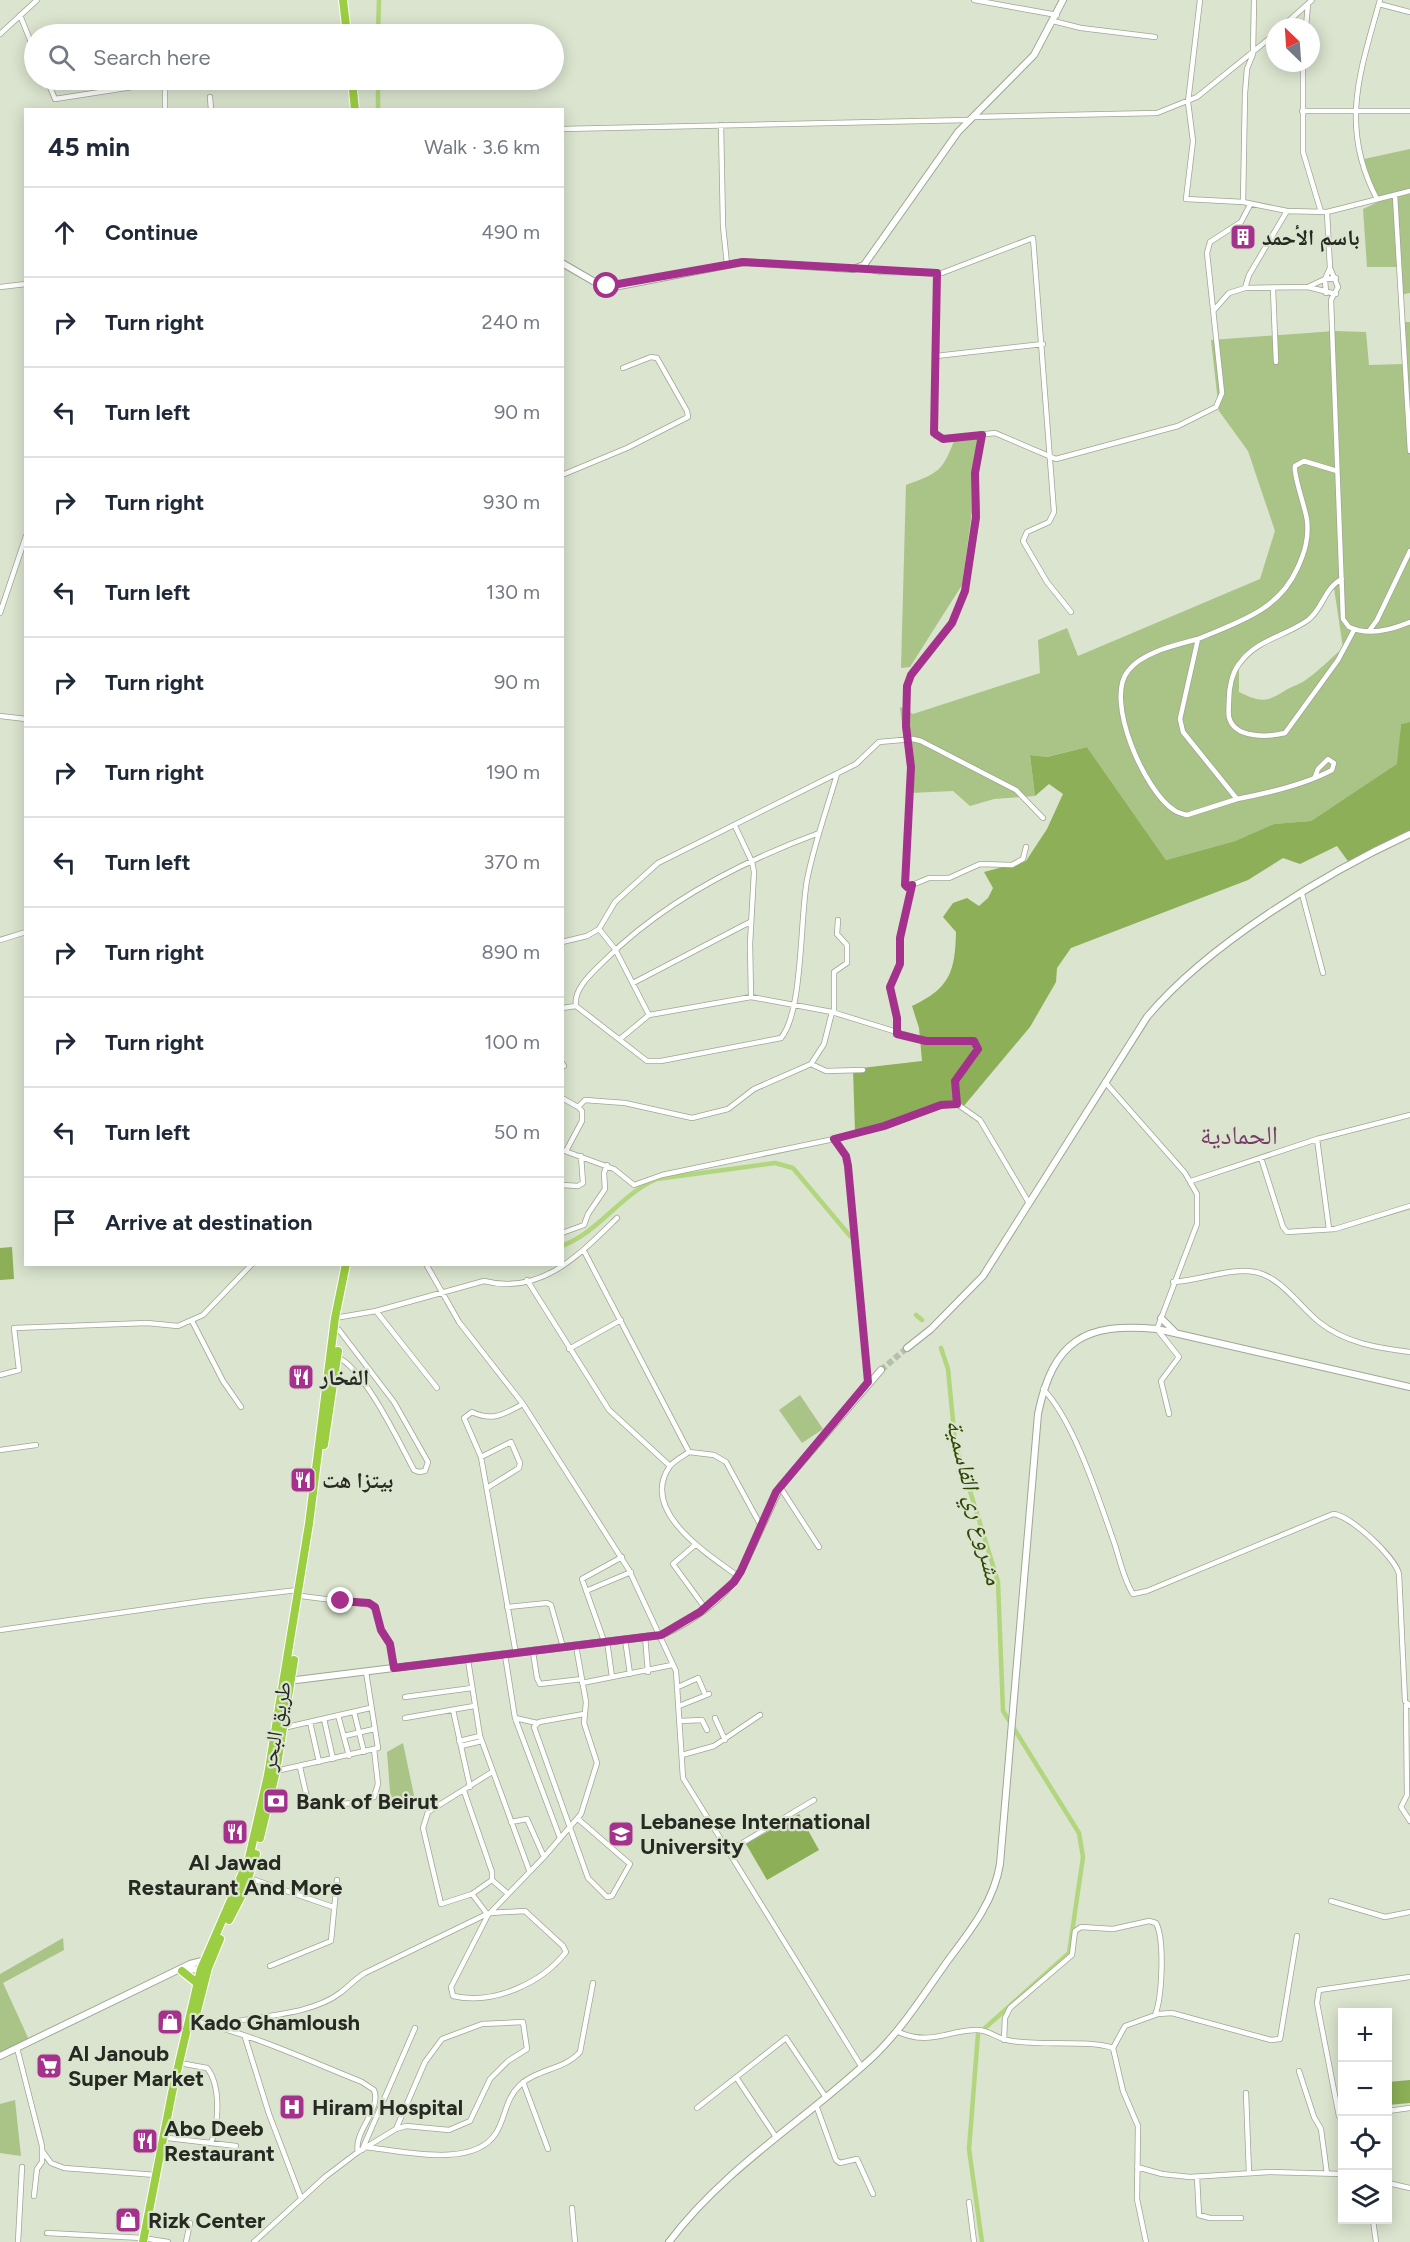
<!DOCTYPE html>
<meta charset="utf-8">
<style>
:root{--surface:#fff;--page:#f6f6f7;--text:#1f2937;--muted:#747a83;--line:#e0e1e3}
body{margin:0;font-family:Figtree,"Noto Naskh Arabic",sans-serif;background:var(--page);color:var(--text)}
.controls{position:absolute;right:18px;bottom:18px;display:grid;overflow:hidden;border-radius:0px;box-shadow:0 3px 15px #0003}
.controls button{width:54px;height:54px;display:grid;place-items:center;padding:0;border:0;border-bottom:2px solid var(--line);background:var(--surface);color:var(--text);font:30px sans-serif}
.compass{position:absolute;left:1266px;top:18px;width:54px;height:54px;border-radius:50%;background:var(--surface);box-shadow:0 3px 15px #0003;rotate:335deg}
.stop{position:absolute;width:18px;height:18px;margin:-14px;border:4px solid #a4328d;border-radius:50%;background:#fff}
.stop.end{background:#a4328d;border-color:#fff;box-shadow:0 2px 6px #0008}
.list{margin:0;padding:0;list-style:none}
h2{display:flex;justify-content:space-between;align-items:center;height:78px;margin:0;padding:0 24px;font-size:26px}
h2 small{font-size:20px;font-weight:400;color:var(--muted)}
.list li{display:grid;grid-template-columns:39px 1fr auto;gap:18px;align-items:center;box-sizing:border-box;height:90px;padding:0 24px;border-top:2px solid var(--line)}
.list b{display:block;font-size:22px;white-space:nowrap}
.list em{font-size:20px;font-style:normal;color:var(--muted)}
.icon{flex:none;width:33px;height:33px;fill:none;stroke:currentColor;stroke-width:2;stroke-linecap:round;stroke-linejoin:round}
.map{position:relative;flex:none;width:1410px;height:2242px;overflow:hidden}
.search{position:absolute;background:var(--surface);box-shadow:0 3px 15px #0003;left:24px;top:24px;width:540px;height:66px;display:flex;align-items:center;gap:15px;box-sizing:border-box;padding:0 21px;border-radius:33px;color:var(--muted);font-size:22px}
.panel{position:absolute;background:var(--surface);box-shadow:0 3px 15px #0003;left:24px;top:108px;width:540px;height:1158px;border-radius:0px}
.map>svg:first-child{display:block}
</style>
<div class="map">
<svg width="1410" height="2242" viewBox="0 0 1410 2242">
<rect width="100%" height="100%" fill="#dae4ce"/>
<path fill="#a9c486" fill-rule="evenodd" d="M1410,149V293L1399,295L1397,267H1367L1363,209L1378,202L1364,159Z
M1401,322H1410V722L1401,724L1398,764L1311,821L1274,824L1235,841L1166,860L1087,747L1046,757L1030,755L1035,796L994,799L970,806L953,791L910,793L900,707L913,714L1040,673L1038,640L1067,628L1078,656L1260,579L1275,531L1248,451L1219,411L1211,340L1335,331L1366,332L1369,365L1404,364ZM1334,588L1343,648C1331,658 1320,670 1307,679C1301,684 1293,686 1286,690C1267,702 1261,703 1239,692V660L1243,654L1300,626L1313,616Z
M983,432L962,585L910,667L901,668L906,485C939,473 943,471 955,438Z
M800,1395L823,1429L802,1443L779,1410Z
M403,1743L415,1800L391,1804L387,1752Z
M63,1938L64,1950L3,1983L30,2042L0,2056V1974Z
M15,2100L21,2156L0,2153V2104Z"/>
<path fill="#8caf57" d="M1410,722V834L1350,864L1337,846L1300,864L1283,858L1248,880L1071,948L1057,968L1056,982L1030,1027L963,1107L949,1104L905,1119L855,1132L853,1069L922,1061L919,1028L912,1006C950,988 955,972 956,932L943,917L953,903L967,898L979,906L988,898L993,888L984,872L1026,861L1047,829L1063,794L1049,784L1035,796L1030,755L1047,757L1087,747L1166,860L1235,841L1274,824L1311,821L1397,764L1401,724Z
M12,1247L14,1279L0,1280V1248Z
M799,1814L819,1850L767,1880L746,1844Z
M1410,2080V2103L1388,2105V2082Z"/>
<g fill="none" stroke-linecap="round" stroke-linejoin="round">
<path stroke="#b2d67d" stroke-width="4.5" d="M378,34L379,0
M378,80V110
M562,1246C599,1232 622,1193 657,1179L775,1163L793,1168L850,1236
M916,1315L922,1320
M941,1348L948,1369L955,1442L998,1582L1003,1711L1079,1833L1083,1857L1069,1953L985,2028
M978,2034L969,2149L982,2242"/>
<path stroke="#b6bfac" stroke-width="6" stroke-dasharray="6 3" stroke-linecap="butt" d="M881,1370L907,1348"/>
<g stroke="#9ea793" stroke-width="6">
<path id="street" d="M974,0L1057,15
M1200,0L1188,102L1193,141L1186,199L1243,202L1287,211L1327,212L1410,191
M1379,4L1410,12
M20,15L34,50
M1053,21L1081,28L1155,37
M1282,27L1312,0
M1306,27L1308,4
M0,34L37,0
M1303,63V152L1321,212
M47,80L55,99L165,82V110
M210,97L211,110
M1302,111H1410
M972,117L1157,113L1197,97L1275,34
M721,125L723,226L727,264
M562,129L968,120
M1395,195L1410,451
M1377,199C1339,127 1360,72 1380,0
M1243,202L1245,93L1247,69L1253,54L1254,0
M1327,212L1330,268L1338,287L1331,300L1343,619L1349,627C1368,636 1391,630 1410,622
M858,267L881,272L942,273L1033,238L1054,512L1049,522L1027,532L1023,541L1047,582L1071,612
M937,273L934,427L936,436L943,439L995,433L1056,459L1178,426L1216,407L1222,393L1207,253L1210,242L1241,222L1250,205
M0,287L26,284
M1308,287L1325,279L1336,278
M1245,288L1249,275L1287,211
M1273,289L1276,362
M1326,293L1325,279L1330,268
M1214,310L1229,293L1245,288L1308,287L1336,294
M936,356L1043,344
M562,475L627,448L688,417L687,411L657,358L651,357L623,368
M1342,579C1324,588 1323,609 1308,620C1284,637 1257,639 1239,664C1232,673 1229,688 1229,699C1229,704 1228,712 1229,717C1234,739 1269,737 1285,733L1338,660L1354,630
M0,613L26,536
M1369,631L1377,620L1410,551
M1198,639C1176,645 1142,652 1128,671C1104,700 1145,792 1174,810C1178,813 1183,814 1187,815L1237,799
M0,716L26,719
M1315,777L1318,769L1328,759L1334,763L1332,770C1304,785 1269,793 1237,799L1183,732L1180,719L1198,639C1238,622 1278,611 1297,569C1305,552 1309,538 1307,520C1305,506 1293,475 1295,466L1304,461L1337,471
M735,826L752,862L754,872L750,944L751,997
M819,833C740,862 664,901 604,961C592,973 573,989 576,1006L647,1061H661L781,1038C803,1012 800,918 807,880C814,844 827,809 837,774
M912,885H905L911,767L907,726V686L911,675L952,623L965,591L977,517L975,473L982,435
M1302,894L1323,973
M599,929L615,949L649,1015
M0,940L26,932
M562,942L587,936L599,929L615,902L658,863L856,764L879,742L913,739L921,741L1016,790L1043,818
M633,983L750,922
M562,1008L576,1006
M834,1013V972L847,963V945L837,934L838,920
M897,1033V1018L889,987L900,964V938L912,885L929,878H949L980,864L1012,865L1023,859L1026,847
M620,1039L649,1015L751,997L832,1012L926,1041L976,1042L975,1055L955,1081L957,1104
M562,1063L564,1066
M811,1064L826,1071L863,1070
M1105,1082L1185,1173L1197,1194V1224L1157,1329L1179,1357L1161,1381L1169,1414
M562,1098L578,1107
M834,1139L846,1156L848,1166L868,1382
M1317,1139L1329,1229
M562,1150L614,1169L634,1185L662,1175L834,1139L884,1127L941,1105L957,1104L980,1120L1029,1203
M566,1151L582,1121V1111L578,1107L585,1100L625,1103L692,1118L728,1109L754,1089L811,1064L824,1044L832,1012
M1261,1158L1283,1227L1287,1232L1335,1229L1410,1206
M1191,1181L1317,1139L1410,1115
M562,1185L578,1186L583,1183L581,1156
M562,1233L584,1225L588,1214L605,1189L604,1173L607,1165
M584,1251L689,1452
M426,1264L459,1322L523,1404L629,1570L676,1671L683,1778L861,2066
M527,1280L609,1410L670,1466
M1173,1282C1199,1281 1231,1267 1255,1272C1280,1276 1300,1307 1319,1322C1345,1343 1378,1348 1410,1352
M376,1311L437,1388
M335,1318L376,1311L484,1281C541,1296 580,1254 617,1218
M192,1321L223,1381L241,1407
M569,1349L621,1320
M337,1357C364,1368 399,1442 414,1470L419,1472L425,1471L428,1462L394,1402L339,1330
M0,1375L19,1370L14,1328L147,1323L178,1326L203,1315L252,1264
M1043,1389C1074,1420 1100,1503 1115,1545C1120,1561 1124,1580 1133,1594L1147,1591L1333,1514C1350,1515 1395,1557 1399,1574L1405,1701L1410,1706
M0,1450L36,1445
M481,1457L511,1442L520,1463L519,1468L487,1488
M780,1487L819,1547
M695,1545L673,1564L705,1608
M738,1576C709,1555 638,1511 670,1466C674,1461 683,1456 689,1452L714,1455L726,1462L761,1526
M586,1591L631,1572
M301,1596L372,1605L377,1612L381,1630L390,1644L394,1668
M507,1607L547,1603L551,1605L563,1647
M0,1630L203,1601L298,1590
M645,1636L648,1672
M625,1639L630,1674
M604,1641L582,1579L622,1557
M607,1641L612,1677
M533,1652L537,1678L540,1684L582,1679
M516,1654L481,1457L464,1418L472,1412C493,1422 504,1414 523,1404
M505,1655L515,1718L560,1838
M468,1660L480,1736L529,1870
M582,1683L672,1665
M678,1687L698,1678L704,1692
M405,1697L472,1688
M1406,1704L1407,1795L1401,1807L1410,1821
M679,1706L709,1694
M453,1710L470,1787
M354,1712L364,1752
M338,1715L349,1756
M405,1718L474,1706
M515,1718L537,1723
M715,1718L725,1740
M324,1719L333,1759
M680,1721L702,1720L707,1730
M310,1722L319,1762
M283,1728L370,1708
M344,1736L374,1729
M459,1741L480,1736
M461,1746L482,1741
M682,1755L714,1746L760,1715
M300,1767L308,1802L313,1808L366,1801L374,1797L378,1784L374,1749
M276,1771L378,1748L366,1672
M464,1791L492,1872V1880L507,1893
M578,1819L630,1864L612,1896L607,1897L588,1878L534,1727L539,1722L584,1714
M511,1822L527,1819L544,1857
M729,1851L814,1800
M249,1878L333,1907
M492,1880L472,1894L441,1904L423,1828L428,1812L492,1772
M472,1894L488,1915
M1331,1901L1385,1917L1410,1912
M490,1913L525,1911L563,1946L566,1952C541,1984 493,2005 453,1996L451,1987L488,1915L544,1857L581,1814L597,1763L584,1723L586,1702L576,1646
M270,1966L331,1941L337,1880
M194,2021C252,2034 307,2060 362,2082L374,2090C382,2109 353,2132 358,2152
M215,2026C253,2015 308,2017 340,1993C348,1987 355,1979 365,1973L487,1914
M896,2031C930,2047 947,2030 977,2030C989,2030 996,2038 1007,2040C1037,2047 1086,2039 1113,2048L1123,2091L1138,2126L1137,2199L1146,2242
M245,2037L269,2114L301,2198
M1004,2040L1005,2018L1010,2008L1072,1955L1075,1931L1081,1927L1113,1929L1149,1921L1156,1923C1165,1940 1162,1998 1155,2015
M17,2048L42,2146V2162L37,2169L34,2196
M1113,2048L1125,2026L1158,2014L1172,2013L1271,2040L1280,2039L1297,1936
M185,2064L207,2068C221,2085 219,2124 211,2143
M1299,2071L1314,2117L1321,2129L1327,2174
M736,2077L776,2137
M523,2082L548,2149
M1246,2093L1249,2173
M816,2105L836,2160L840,2163L857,2159L873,2194
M697,2108L786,2038L825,2096
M1388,2111L1410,2108
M1342,2116H1339L1317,2003L1319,1990L1410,1977
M168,2138L236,2146
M366,2147C401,2151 474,2169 496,2133C506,2117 505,2099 520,2085C537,2069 564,2070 580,2052L593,1983
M362,2150L415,2028
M43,2152L51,2163L64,2168L156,2175
M1137,2167L1162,2174L1190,2177L1270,2172L1342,2174
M1197,2177L1199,2215L1210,2218H1241
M1388,2183L1410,2188
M969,2202L974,2242
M572,2208L575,2242
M1373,2220L1376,2242
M47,2233L143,2238
M149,2239L168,2242
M18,2242L22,2167
M186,2242L190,2223
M254,2242L325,2177L358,2152L396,2129L406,2126L449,2130L470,2121L490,2079L508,2061L527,2049L523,2022L482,2024L442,2039L425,2062L396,2129"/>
</g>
<g stroke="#9ea793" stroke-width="8">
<path id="secondary" d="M562,263L593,281L614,287L743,262L853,269L864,265L958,132L1034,55L1063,0
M1161,1318L1175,1332
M907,1348L931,1329L983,1276L1147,1017C1207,945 1325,873 1410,834
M288,1681L661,1635C691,1622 724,1599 741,1571L780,1487L881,1370
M182,1971L205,1968
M0,2056L190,1964L206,1960
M669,2242C726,2166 809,2118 877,2053C905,2025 926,1991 949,1959C971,1930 994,1901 1000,1864L1038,1414C1053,1341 1084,1322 1157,1329L1410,1387"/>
</g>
<g stroke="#fff" stroke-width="10">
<path id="highway" d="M343,0L347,34
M352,80L355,110
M324,1445L338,1351
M260,1838L276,1771L294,1660
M229,1920L243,1893L256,1854
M182,1971L197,1983
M193,2027L208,1968L220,1939
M143,2242L172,2093L201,1969L249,1858L268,1775L309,1524L335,1318L346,1264"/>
</g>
<use href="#street" stroke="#fff" stroke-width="4.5"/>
<use href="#secondary" stroke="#fff" stroke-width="6"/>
<use href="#highway" stroke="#9cce43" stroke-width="8"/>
</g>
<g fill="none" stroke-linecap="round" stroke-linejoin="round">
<path stroke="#a4328d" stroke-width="8" d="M341,1601L369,1603L375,1607L381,1630L390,1644L394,1668L661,1635L700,1612L734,1582L741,1571L776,1492L868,1382L848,1166L846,1156L834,1139L884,1126L941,1105L957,1104L955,1081L978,1049L974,1041H926L897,1034V1018L890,987L900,964V938L912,885L907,887L905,885L911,767L906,726L907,686L911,675L952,623L965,591L976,517L975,473L982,435L943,439L934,433L937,273L743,262L607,286"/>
</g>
<defs>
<g id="building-square" transform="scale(1.35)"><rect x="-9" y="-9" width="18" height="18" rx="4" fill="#a4328d" stroke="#dae4ce"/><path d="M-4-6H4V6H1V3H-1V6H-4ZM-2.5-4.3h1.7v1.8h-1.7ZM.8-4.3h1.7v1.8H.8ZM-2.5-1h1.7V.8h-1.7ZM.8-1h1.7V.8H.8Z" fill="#fff"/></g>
<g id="restaurant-square" transform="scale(1.35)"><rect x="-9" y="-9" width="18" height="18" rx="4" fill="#a4328d" stroke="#dae4ce"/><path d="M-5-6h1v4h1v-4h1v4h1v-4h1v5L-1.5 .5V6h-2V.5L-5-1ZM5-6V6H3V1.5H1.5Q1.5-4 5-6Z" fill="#fff"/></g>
<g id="bank-square" transform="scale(1.35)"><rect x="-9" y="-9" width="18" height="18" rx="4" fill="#a4328d" stroke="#dae4ce"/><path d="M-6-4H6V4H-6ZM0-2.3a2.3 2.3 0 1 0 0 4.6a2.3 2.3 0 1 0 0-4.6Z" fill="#fff"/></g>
<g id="university-square" transform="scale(1.35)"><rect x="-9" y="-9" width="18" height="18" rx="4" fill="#a4328d" stroke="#dae4ce"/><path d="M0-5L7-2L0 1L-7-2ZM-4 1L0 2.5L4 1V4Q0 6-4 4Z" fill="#fff"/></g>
<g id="shop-square" transform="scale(1.35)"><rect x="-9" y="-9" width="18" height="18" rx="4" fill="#a4328d" stroke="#dae4ce"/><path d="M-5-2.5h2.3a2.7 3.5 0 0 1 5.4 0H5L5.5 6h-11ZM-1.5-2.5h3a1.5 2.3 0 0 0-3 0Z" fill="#fff"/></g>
<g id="supermarket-square" transform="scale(1.35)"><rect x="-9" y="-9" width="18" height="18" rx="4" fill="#a4328d" stroke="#dae4ce"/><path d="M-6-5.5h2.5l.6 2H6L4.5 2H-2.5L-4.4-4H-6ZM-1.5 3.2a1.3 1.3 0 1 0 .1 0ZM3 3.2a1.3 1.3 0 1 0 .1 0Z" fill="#fff"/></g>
<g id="hospital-square" transform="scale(1.35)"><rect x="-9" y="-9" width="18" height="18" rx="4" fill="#a4328d" stroke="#dae4ce"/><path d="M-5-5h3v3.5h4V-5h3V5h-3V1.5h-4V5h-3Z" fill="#fff"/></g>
</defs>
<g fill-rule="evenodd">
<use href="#building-square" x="1243" y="237"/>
<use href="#restaurant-square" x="301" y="1377"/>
<use href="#restaurant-square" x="303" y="1480"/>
<use href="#bank-square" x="276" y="1801"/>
<use href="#restaurant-square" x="235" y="1832"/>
<use href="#university-square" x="621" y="1834"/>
<use href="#shop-square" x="170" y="2022"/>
<use href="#supermarket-square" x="49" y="2066"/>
<use href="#hospital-square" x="292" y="2107"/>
<use href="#restaurant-square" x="145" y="2141"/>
<use href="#shop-square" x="128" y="2220"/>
</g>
<g text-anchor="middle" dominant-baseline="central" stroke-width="4.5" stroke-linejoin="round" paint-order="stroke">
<g font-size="22" font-weight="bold" fill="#262a22" stroke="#dae4ce" text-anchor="start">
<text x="1262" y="237">باسم الأحمد</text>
<text x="320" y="1377">الفخار</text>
<text x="322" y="1480">بيتزا هت</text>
<text x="296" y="1801">Bank of Beirut</text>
<text x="640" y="1821">Lebanese International<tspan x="640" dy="25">University</tspan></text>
<text x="235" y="1862" text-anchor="middle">Al Jawad<tspan x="235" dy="25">Restaurant And More</tspan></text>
<text x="190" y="2022">Kado Ghamloush</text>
<text x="68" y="2053">Al Janoub<tspan x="68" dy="25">Super Market</tspan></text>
<text x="312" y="2107">Hiram Hospital</text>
<text x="164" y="2128">Abo Deeb<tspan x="164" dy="25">Restaurant</tspan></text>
<text x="148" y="2220">Rizk Center</text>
</g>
<g font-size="22" fill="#262a22" stroke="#dae4ce">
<text transform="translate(276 1726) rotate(-80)">طريق البحر</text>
</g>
<g font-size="24" font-style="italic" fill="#314704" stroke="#dae4ce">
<text transform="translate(975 1502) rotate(76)">مشروع ري القاسمية</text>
</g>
<g font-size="26" fill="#773d68" stroke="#dae4ce">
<text x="1239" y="1135">الحمادية</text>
</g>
</g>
</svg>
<div class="controls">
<button>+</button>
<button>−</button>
<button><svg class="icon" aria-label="locate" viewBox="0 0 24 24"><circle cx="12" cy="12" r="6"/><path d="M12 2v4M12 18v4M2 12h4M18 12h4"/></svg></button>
<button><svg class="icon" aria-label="layers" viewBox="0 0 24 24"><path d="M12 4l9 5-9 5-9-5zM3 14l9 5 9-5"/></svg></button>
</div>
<svg class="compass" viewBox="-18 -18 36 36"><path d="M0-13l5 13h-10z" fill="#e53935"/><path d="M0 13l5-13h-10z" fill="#747a83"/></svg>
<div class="stop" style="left:607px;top:286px"></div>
<div class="stop end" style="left:341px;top:1601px"></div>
<div class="search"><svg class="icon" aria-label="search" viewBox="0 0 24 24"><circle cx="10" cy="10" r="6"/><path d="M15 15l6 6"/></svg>Search here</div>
<section class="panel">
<h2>45 min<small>Walk · 3.6 km</small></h2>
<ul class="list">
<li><svg class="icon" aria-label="ahead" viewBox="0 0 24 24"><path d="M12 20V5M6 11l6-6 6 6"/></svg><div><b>Continue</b></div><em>490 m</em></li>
<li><svg class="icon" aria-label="right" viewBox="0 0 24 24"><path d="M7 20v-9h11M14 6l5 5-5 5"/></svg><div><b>Turn right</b></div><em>240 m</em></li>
<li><svg class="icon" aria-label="left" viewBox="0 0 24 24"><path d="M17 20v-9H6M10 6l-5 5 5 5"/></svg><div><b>Turn left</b></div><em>90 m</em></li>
<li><svg class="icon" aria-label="right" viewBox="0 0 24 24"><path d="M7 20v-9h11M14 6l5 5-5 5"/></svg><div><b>Turn right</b></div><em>930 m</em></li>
<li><svg class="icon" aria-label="left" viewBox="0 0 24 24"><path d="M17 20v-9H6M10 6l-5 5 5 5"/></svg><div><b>Turn left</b></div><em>130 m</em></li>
<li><svg class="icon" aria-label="right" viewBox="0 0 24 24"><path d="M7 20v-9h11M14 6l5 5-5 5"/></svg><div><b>Turn right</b></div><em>90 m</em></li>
<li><svg class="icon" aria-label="right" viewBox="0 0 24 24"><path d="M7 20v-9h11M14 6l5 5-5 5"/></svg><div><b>Turn right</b></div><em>190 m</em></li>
<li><svg class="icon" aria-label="left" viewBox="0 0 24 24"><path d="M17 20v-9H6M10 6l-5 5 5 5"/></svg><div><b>Turn left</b></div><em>370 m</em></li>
<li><svg class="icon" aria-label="right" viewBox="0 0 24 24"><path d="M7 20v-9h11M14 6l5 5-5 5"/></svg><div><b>Turn right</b></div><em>890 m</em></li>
<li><svg class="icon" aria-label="right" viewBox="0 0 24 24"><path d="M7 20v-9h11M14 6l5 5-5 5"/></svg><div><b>Turn right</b></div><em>100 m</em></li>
<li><svg class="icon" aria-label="left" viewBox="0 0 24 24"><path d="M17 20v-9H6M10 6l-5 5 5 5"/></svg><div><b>Turn left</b></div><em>50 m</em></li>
<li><svg class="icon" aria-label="arrive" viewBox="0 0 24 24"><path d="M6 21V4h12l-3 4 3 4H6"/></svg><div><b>Arrive at destination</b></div></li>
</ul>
</section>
</div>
